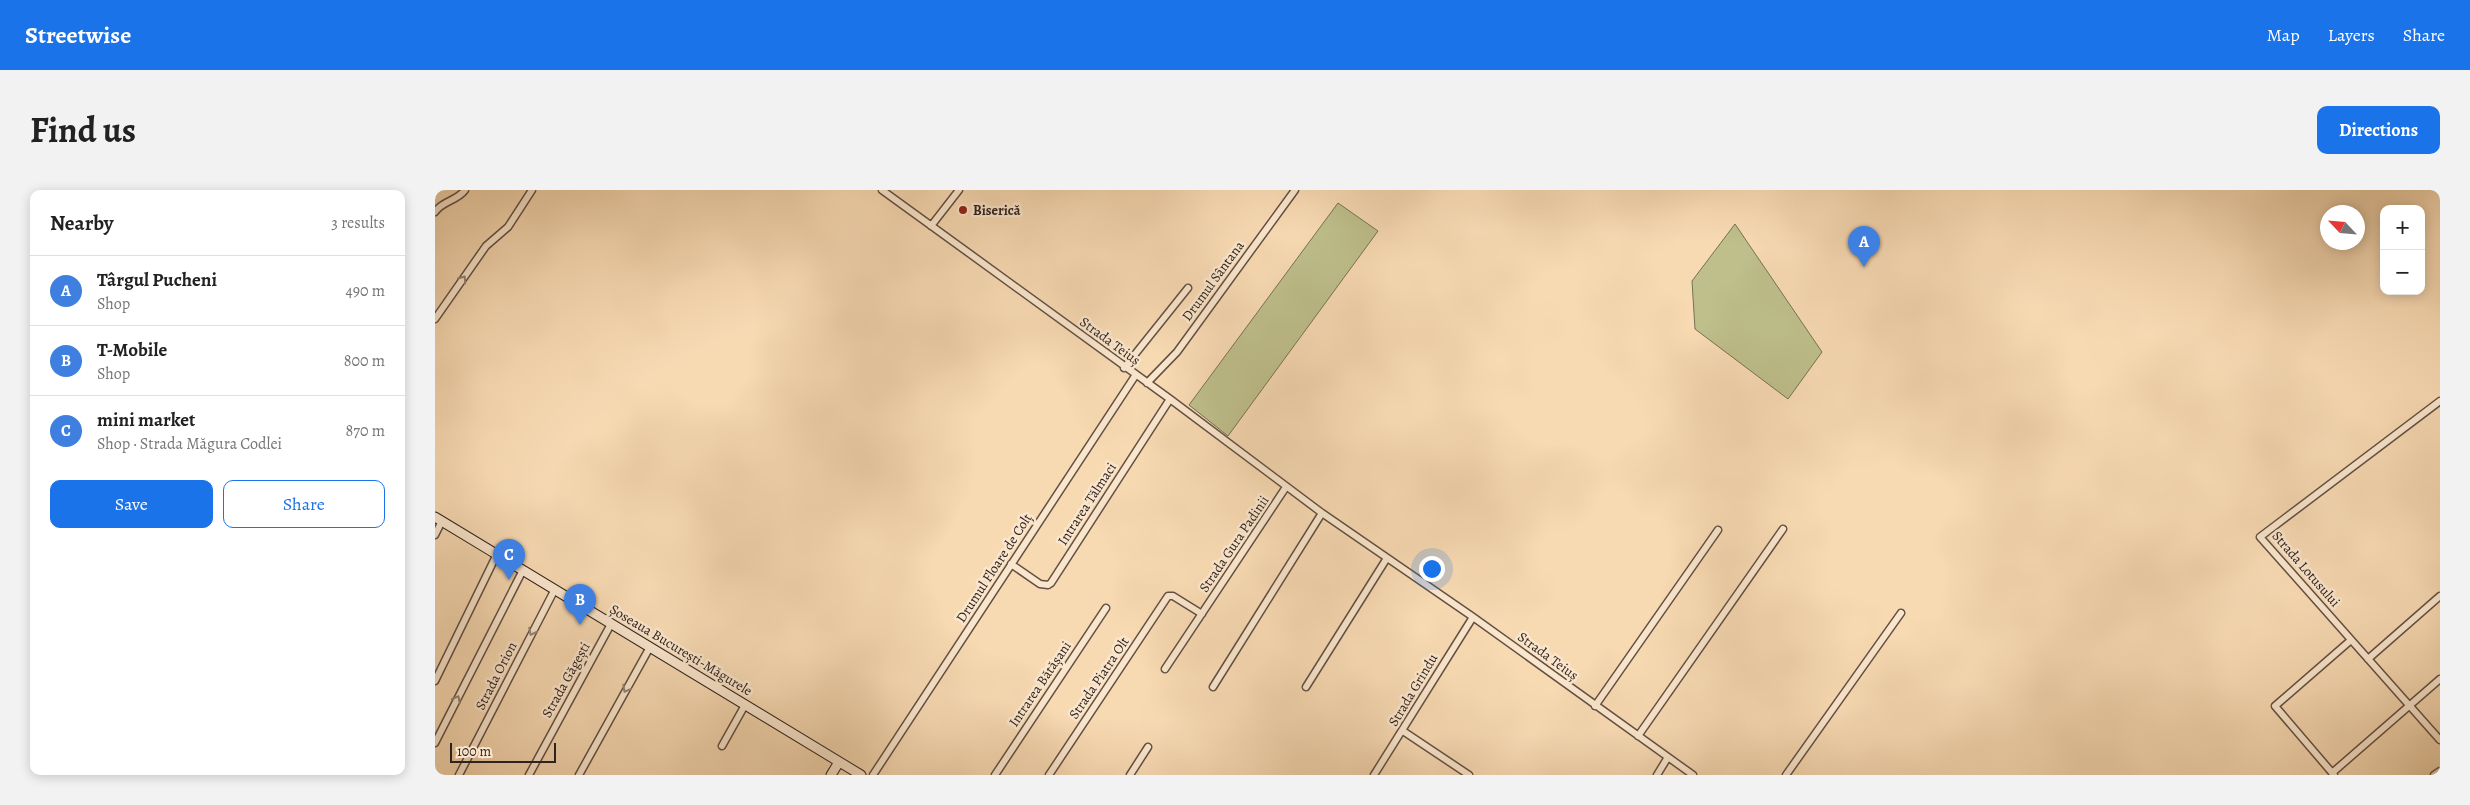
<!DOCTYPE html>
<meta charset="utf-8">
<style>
:root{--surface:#fff;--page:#f2f2f2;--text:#222;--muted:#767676;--line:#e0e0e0;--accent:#1a73e8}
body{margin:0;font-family:Alegreya,serif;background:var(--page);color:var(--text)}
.controls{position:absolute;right:15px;top:15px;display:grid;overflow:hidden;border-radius:10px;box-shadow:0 2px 12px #0003}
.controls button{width:45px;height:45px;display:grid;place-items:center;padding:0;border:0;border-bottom:1px solid var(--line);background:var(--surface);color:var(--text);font:25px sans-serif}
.compass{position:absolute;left:1885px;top:15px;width:45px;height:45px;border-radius:50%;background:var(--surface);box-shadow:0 2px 12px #0003;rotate:296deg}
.scale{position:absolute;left:15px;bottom:12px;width:106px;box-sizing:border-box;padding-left:5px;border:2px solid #30231e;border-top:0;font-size:14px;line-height:18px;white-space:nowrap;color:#30231e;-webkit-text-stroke:4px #fae6cd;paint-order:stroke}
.you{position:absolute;left:996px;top:378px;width:18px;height:18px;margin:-12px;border:4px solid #fff;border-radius:50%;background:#1a73e8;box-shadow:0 0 0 8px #1a73e833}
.badge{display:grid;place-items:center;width:32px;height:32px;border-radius:50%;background:var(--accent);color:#fff;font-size:16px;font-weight:700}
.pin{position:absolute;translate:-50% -41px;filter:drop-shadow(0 1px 2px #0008)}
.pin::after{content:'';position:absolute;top:26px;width:18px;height:15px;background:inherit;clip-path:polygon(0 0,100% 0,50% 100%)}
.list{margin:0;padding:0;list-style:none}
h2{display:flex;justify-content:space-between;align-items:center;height:65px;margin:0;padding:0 20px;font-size:21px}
h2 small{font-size:16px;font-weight:400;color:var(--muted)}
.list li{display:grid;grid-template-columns:32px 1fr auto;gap:15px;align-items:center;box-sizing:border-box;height:70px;padding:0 20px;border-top:1px solid var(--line)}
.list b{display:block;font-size:19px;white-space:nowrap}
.list p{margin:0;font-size:16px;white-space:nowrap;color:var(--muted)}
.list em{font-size:16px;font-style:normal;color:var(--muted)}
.actions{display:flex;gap:10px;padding:15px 20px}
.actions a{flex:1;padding:11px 0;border:1px solid var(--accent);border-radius:10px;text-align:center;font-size:18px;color:var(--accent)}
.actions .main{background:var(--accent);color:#fff}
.map{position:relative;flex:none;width:2005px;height:585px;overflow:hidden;border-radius:10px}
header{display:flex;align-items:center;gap:30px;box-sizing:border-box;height:70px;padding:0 25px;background:var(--accent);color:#fff}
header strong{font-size:24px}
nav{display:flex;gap:28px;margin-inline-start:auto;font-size:18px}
.intro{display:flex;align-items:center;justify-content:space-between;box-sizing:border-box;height:120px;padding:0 30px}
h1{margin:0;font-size:35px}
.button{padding:12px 22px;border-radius:10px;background:var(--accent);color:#fff;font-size:18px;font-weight:700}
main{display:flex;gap:30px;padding:0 30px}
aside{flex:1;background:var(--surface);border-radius:10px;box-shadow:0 2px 12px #0003}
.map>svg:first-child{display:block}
</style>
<header>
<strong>Streetwise</strong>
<nav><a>Map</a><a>Layers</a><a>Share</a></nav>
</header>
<div class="intro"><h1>Find us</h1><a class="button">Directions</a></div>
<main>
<aside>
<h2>Nearby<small>3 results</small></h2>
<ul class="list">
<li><span class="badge" style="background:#3f7fe0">A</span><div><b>Târgul Pucheni</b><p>Shop</p></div><em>490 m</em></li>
<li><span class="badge" style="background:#3f7fe0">B</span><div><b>T-Mobile</b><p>Shop</p></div><em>800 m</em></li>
<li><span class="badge" style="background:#3f7fe0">C</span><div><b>mini market</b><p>Shop · Strada Măgura Codlei</p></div><em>870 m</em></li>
</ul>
<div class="actions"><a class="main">Save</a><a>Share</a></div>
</aside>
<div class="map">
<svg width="2005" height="585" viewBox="0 0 2005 585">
<rect width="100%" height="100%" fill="#f7d9b2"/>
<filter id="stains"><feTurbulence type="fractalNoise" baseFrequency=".004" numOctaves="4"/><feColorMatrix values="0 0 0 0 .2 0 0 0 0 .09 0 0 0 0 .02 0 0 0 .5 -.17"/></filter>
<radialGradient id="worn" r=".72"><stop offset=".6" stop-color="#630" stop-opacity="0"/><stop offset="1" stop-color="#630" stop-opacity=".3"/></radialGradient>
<path fill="#bebf8b" stroke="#777154" d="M903,13L943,41L793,246L754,215Z
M1300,34L1387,162L1353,209L1260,139L1257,91Z"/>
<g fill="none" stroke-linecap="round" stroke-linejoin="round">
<g stroke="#625043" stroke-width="9">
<path id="street" d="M447,0L735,209L887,323L1038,427L1258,585
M0,22C7,11 22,11 30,0
M496,36L524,0
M0,129L51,56L73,37L97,0
M689,178L753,98
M712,193L742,162L860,0
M2005,211L1825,347L2005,550
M0,345L7,331
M576,374L605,394L613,395L616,393L735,209
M1933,469L2005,406
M730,479L851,297
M0,491L62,364
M778,497L887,323
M871,497L952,368
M1160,516L1283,340
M968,541L1034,585
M1203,546L1348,339
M0,553L88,380
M287,556L310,515
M1897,583L2005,489
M24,585L120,399
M94,585L176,434
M144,585L215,457
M438,585L700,186
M560,585L671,418
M614,585L733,406H738L767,424
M695,585L713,557
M939,585L1038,427
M1222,585L1233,567
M1351,585L1466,423
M1899,585L1840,516L1916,450
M1999,585L2005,581"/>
</g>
<g stroke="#30231e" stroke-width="11">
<path id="secondary" d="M0,327L426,585
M396,585L404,572"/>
</g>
<use href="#street" stroke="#fae6cd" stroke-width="6"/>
<use href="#secondary" stroke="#fae6cd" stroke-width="9"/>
</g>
<defs><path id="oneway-chevron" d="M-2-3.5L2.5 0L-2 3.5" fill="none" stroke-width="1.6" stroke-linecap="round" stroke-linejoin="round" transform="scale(1.25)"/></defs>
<g stroke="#958476">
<use href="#oneway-chevron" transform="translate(28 89) rotate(-55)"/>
<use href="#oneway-chevron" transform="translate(97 442) rotate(117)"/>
<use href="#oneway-chevron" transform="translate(191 499) rotate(119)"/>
<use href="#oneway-chevron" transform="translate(22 509) rotate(-63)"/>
</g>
<circle fill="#8f2418" stroke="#fae6cd" stroke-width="2" cx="528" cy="20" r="5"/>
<g text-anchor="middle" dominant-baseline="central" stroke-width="5" stroke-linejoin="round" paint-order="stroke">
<g font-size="14" font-weight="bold" fill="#30231e" stroke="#fae6cd" text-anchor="start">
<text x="538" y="20">Biserică</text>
</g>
<g font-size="14" fill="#30231e" stroke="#fae6cd">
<text transform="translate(778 91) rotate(-54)">Drumul Sântana</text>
<text transform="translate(675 151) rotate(36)">Strada Teiuș</text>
<text transform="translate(652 314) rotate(-57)">Intrarea Tălmaci</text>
<text transform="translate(799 354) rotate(-56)">Strada Gura Padinii</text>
<text transform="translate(559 378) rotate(-57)">Drumul Floare de Colț</text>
<text transform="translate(1871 379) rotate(49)">Strada Lotusului</text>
<text transform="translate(246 460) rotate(31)">Șoseaua București-Măgurele</text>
<text transform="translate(1113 466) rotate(36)">Strada Teiuș</text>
<text transform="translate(61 486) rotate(-63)">Strada Orion</text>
<text transform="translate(664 488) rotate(-56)">Strada Piatra Olt</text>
<text transform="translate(131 490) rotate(-61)">Strada Găgești</text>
<text transform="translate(605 494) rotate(-56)">Intrarea Bătășani</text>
<text transform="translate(978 500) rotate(-59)">Strada Grindu</text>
</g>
</g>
<rect width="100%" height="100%" filter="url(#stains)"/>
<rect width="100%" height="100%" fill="url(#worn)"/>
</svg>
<div class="controls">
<button>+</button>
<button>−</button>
</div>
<svg class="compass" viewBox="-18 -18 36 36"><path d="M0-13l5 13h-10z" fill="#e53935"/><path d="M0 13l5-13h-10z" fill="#767676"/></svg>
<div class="scale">100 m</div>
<div class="you"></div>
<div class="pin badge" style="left:1429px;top:77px;background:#3f7fe0">A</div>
<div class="pin badge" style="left:145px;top:435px;background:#3f7fe0">B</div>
<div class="pin badge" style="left:74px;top:390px;background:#3f7fe0">C</div>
</div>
</main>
